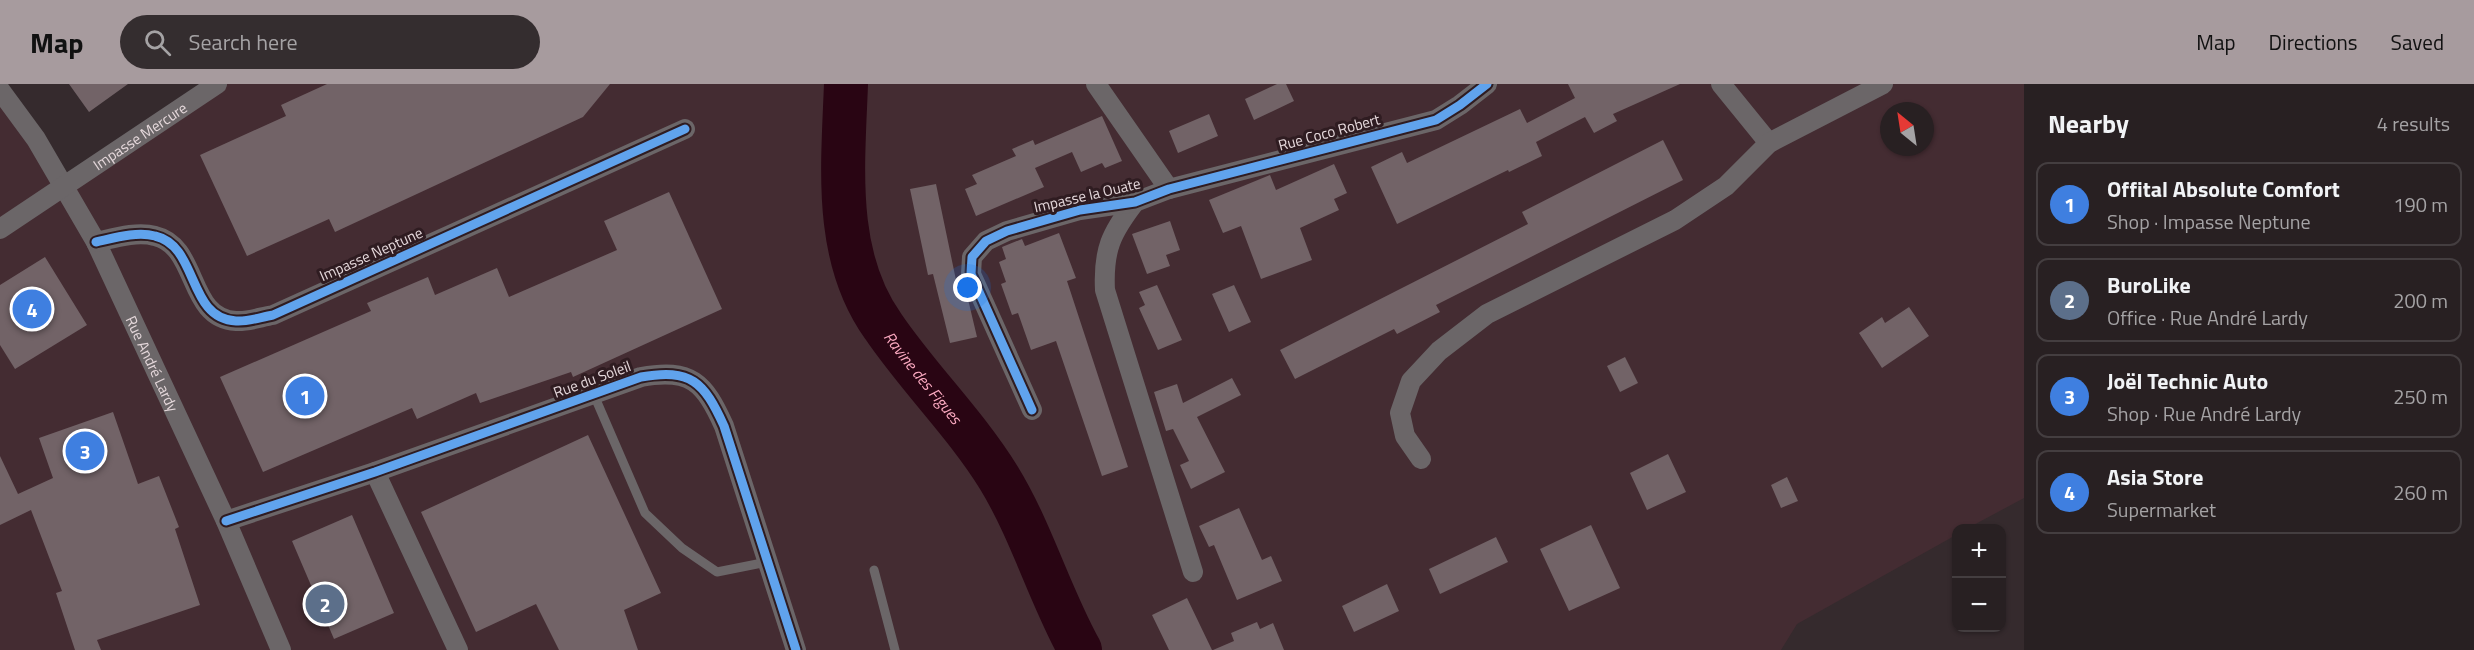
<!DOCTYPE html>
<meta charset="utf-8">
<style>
:root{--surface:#282022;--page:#342d2f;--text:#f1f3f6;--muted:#a5a3a5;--line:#443e40;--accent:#a79b9e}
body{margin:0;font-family:"Titillium Web",sans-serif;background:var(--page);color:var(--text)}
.controls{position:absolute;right:18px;bottom:18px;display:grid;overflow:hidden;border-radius:12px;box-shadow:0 2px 4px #0004}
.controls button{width:54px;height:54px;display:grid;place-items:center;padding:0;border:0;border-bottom:2px solid var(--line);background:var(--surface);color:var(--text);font:30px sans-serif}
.compass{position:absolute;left:1880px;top:18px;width:54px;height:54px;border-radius:50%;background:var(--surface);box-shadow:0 2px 4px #0004;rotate:330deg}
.you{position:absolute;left:968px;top:204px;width:21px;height:21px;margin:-15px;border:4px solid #fff;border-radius:50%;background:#1a73e8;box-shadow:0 0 0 9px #1a73e833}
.badge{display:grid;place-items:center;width:39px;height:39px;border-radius:50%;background:var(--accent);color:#fff;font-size:20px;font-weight:700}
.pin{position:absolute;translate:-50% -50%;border:3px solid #fff;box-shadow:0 2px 6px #0006}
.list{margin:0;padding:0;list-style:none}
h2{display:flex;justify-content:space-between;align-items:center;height:78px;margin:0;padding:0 24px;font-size:26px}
h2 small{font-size:20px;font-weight:400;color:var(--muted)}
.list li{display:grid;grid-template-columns:39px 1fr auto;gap:18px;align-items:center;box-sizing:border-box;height:84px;margin:0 12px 12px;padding:0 12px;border:2px solid var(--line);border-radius:12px}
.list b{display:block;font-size:22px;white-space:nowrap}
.list p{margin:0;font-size:20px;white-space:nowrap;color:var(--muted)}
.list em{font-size:20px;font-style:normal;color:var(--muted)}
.icon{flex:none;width:33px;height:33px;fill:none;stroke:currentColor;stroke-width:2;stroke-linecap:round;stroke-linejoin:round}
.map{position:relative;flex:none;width:2024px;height:566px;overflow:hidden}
header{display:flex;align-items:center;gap:36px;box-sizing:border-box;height:84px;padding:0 30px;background:var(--accent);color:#111}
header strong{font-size:28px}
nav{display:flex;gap:33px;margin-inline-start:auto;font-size:21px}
.search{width:420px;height:54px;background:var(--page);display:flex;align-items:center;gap:15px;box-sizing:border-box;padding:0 21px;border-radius:33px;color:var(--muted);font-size:22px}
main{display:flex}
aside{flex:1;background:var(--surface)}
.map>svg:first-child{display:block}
</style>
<header>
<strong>Map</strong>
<div class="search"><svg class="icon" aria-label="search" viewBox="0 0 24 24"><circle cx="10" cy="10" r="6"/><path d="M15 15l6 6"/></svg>Search here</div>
<nav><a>Map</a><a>Directions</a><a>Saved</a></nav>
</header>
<main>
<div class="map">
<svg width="2024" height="566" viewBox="0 0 2024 566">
<rect width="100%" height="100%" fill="#352a2d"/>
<path fill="#442c32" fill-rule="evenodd" d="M214,0H2024V414L1968,444H1956V451L1797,540L1781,566H0V6L63,104ZM1889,27H1925V63H1889Z"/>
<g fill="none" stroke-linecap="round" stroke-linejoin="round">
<path stroke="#290513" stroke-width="44" id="s1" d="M846,0C843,82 833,172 883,242C919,295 965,339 999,394C1032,448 1049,510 1080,566"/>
</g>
<path fill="#726367" d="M69,0H128L89,28Z
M327,0H610L583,33L335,148L329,135L247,172L200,71L286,32L281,21Z
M1277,0H1286L1294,17L1254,36L1245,15Z
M1568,0H1680L1613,30L1617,37L1594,49L1585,33L1536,58L1542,72L1509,88L1508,86L1397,140L1371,83L1402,68L1407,79L1520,25L1527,39L1575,14Z
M1209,30L1218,52L1178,69L1169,47Z
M1102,32L1122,77L1105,84L1102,79L1081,88L1072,68L1035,84L1044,103L976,132L965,105L977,100L972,91L1016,72L1012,65L1033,56L1035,61Z
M1663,56L1683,96L1436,221L1440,228L1397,250L1394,245L1295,295L1280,266L1528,140L1522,128Z
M1334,80L1347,109L1334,115L1339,126L1300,144L1312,176L1261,195L1241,142L1223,149L1209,116L1270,91L1276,106Z
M936,100L956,196L960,195L967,211L977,253L950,259L933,190L928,191L910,105Z
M669,108L722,225L573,293L571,288L480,319L476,309L417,335L412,324L263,388L220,293L371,227L367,219L428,193L435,211L497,184L509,213L617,166L604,137Z
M1170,137L1180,166L1166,171L1170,182L1147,190L1132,150Z
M1059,149L1076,194L1067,197L1128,383L1102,392L1056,257L1031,266L1018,229L1012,231L1001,200L1006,198L999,178L1006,175L1002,163L1022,155L1025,162Z
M45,173L87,241L15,285L0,261V201Z
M1157,201L1182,256L1158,266L1139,224L1145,221L1139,208Z
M1234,201L1251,238L1229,248L1212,210Z
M1909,223L1929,252L1882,284L1859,249L1882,233L1885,239Z
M1625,273L1638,299L1620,308L1607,282Z
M1232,294L1241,311L1197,333L1225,388L1191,405L1180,381L1189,377L1173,345L1166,347L1154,308L1177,300L1183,319Z
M113,328L138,400L159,392L179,443L175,445L200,521L97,556L101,566H75L56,509L62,507L31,426L0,441V372L18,410L53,394L39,354Z
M588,351L661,509L624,526L638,566H559L536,520L476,548L421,428Z
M1668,370L1686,408L1647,426L1630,389Z
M1787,393L1798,417L1781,424L1771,401Z
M1239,424L1262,476L1271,472L1282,497L1237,516L1214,461L1209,463L1199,442Z
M352,431L394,529L334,555L292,457Z
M1591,441L1620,504L1569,527L1540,465Z
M1496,453L1508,478L1440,510L1429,485Z
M1387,500L1399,527L1354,548L1342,522Z
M1187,514L1212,566H1169L1152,531Z
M1257,538L1260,545L1273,539L1284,566H1213L1234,557L1231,549Z"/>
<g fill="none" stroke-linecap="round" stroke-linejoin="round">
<path stroke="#6b6668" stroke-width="9" d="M594,311L645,429L682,464L717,488L767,478
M874,486L895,566"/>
<g stroke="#6b6668" stroke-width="20">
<path d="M1096,0L1169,105"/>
<path d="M1721,0L1769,59"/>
<path id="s2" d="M0,6L36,55L96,158L226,437L281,566"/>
<path d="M1135,118C1111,149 1103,166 1105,206L1193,488"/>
<path id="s3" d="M0,145L217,0"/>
<path d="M96,158C114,154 137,147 155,152C199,162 187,235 236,237C248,238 261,233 273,231L685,45"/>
<path d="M1032,326L971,190L972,173L986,157L1007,147L1080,126L1135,118L1169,105L1436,36L1460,21L1487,0"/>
<path d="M1421,375L1405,352L1400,329L1411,297L1439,267L1487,230L1675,136L1726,102L1769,59L1883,0"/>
<path d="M375,388L458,566"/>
<path d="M226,437L375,388L641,293C691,284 704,298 724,342L796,566"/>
</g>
<g stroke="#2f1c21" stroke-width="13">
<path id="cycleway" d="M96,158C114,154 137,147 155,152C199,162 187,235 236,237C248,238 261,233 273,231L685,45
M1032,326L971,190L972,173L986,157L1007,147L1080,126L1135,118L1169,105L1436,36L1460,21L1487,0
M226,437L375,388L641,293C691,284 704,298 724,342L796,566"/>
</g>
<use href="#cycleway" stroke="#60a3ed" stroke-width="9"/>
</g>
<g text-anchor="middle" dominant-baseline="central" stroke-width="6" stroke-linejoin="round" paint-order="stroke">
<g font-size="15" fill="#e5d8db" stroke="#2f1c21">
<text transform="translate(1329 48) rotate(-15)">Rue Coco Robert</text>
<text stroke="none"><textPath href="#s3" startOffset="168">Impasse Mercure</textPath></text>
<text transform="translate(1087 111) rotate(-13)">Impasse la Ouate</text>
<text transform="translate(371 170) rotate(-24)">Impasse Neptune</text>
<text stroke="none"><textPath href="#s2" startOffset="314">Rue André Lardy</textPath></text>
<text transform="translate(592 295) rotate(-20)">Rue du Soleil</text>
</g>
<g font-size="16" font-style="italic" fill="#fdabc2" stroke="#2f1c21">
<text stroke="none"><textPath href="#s1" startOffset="315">Ravine des Figues</textPath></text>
</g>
</g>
</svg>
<div class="controls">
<button>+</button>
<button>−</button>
</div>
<svg class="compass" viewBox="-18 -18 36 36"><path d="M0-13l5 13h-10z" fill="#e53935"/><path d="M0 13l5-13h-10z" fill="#a5a3a5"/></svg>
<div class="you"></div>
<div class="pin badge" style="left:305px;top:312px;background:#3f7fe0">1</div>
<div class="pin badge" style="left:325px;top:520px;background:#5c6f8a">2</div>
<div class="pin badge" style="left:85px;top:367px;background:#3f7fe0">3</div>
<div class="pin badge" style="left:32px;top:225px;background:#3f7fe0">4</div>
</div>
<aside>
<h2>Nearby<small>4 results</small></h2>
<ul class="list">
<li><span class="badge" style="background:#3f7fe0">1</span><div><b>Offital Absolute Comfort</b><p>Shop · Impasse Neptune</p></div><em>190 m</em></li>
<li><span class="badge" style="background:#5c6f8a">2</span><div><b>BuroLike</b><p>Office · Rue André Lardy</p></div><em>200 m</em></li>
<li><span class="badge" style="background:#3f7fe0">3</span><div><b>Joël Technic Auto</b><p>Shop · Rue André Lardy</p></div><em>250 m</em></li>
<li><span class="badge" style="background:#3f7fe0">4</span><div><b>Asia Store</b><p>Supermarket</p></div><em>260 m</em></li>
</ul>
</aside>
</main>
